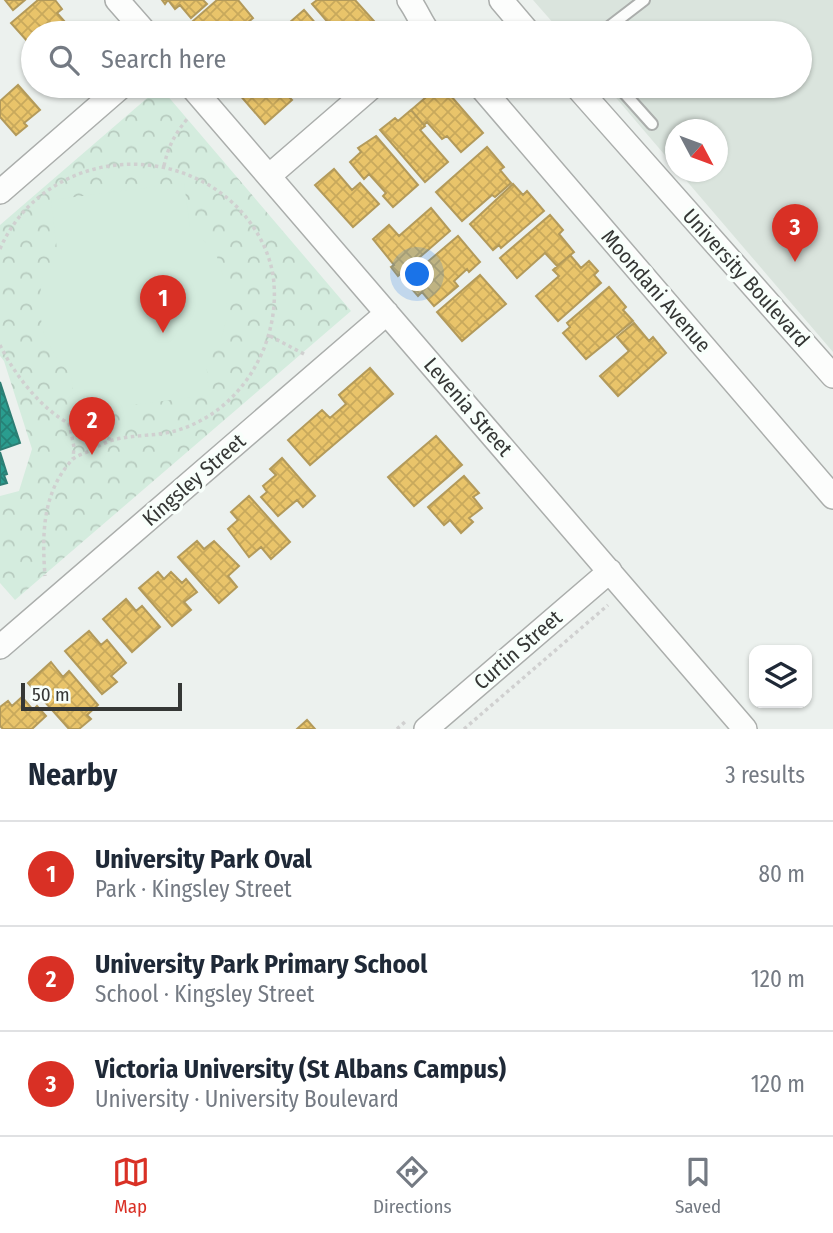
<!DOCTYPE html>
<meta charset="utf-8">
<style>
:root{--surface:#fff;--page:#f2f2f3;--text:#1f2937;--muted:#747a83;--line:#e0e1e3;--accent:#d93025}
body{margin:0;font-family:"Fira Sans Condensed",sans-serif;background:var(--page);color:var(--text)}
.controls{position:absolute;right:21px;bottom:21px;display:grid;overflow:hidden;border-radius:14px;box-shadow:0 2px 5px #0004}
.controls button{width:63px;height:63px;display:grid;place-items:center;padding:0;border:0;border-bottom:2px solid var(--line);background:var(--surface);color:var(--text);font:35px sans-serif}
.compass{position:absolute;left:665px;top:119px;width:63px;height:63px;border-radius:50%;background:var(--surface);box-shadow:0 2px 5px #0004;rotate:131deg}
.scale{position:absolute;left:21px;bottom:18px;width:161px;box-sizing:border-box;padding-left:7px;border:4px solid #353735;border-top:0;font-size:19px;line-height:24px;white-space:nowrap;color:#353735;-webkit-text-stroke:5px #f8fffb;paint-order:stroke}
.you{position:absolute;left:418px;top:275px;width:24px;height:24px;margin:-18px;border:5px solid #fff;border-radius:50%;background:#1a73e8;box-shadow:0 0 0 10px #1a73e833}
.badge{display:grid;place-items:center;width:46px;height:46px;border-radius:50%;background:var(--accent);color:#fff;font-size:23px;font-weight:700}
.pin{position:absolute;translate:-50% -58px;filter:drop-shadow(0 2px 4px #0008)}
.pin::after{content:'';position:absolute;top:37px;width:24px;height:21px;background:inherit;clip-path:polygon(0 0,100% 0,50% 100%)}
.list{margin:0;padding:0;list-style:none}
h2{display:flex;justify-content:space-between;align-items:center;height:91px;margin:0;padding:0 28px;font-size:30px}
h2 small{font-size:23px;font-weight:400;color:var(--muted)}
.list li{display:grid;grid-template-columns:46px 1fr auto;gap:21px;align-items:center;box-sizing:border-box;height:105px;padding:0 28px;border-top:2px solid var(--line)}
.list b{display:block;font-size:26px;white-space:nowrap}
.list p{margin:0;font-size:23px;white-space:nowrap;color:var(--muted)}
.list em{font-size:23px;font-style:normal;color:var(--muted)}
.icon{flex:none;width:38px;height:38px;fill:none;stroke:currentColor;stroke-width:2;stroke-linecap:round;stroke-linejoin:round}
.map{position:relative;flex:none;width:833px;height:729px;overflow:hidden}
.search{position:absolute;background:var(--surface);box-shadow:0 2px 5px #0004;left:21px;right:21px;top:21px;height:77px;display:flex;align-items:center;gap:18px;box-sizing:border-box;padding:0 24px;border-radius:38px;color:var(--muted);font-size:26px}
.sheet{height:406px;background:var(--surface)}
nav{display:flex;justify-content:space-around;align-items:center;box-sizing:border-box;height:98px;border-top:2px solid var(--line);background:var(--surface);font-size:19px;color:var(--muted)}
nav a{display:grid;justify-items:center;gap:4px}
nav .on{color:var(--accent)}
.map>svg:first-child{display:block}
</style>
<div class="map">
<svg width="833" height="729" viewBox="0 0 833 729">
<defs>
<pattern id="park-crowns" width="20" height="18" patternUnits="userSpaceOnUse" patternTransform="scale(1.75)"><rect width="20" height="18" fill="#d4ecde"/><path d="M2 6a3 3 0 1 1 6 0M12 15a3 3 0 1 1 6 0" fill="none" stroke="#b7cbbf"/></pattern>
<pattern id="homes-cross-hatch" width="8" height="8" patternUnits="userSpaceOnUse" patternTransform="scale(1.75)"><rect width="8" height="8" fill="#e9c46a"/><path d="M0 0l8 8M0 8l8-8" fill="none" stroke="#c8a95c"/></pattern>
<pattern id="schools-cross-hatch" width="8" height="8" patternUnits="userSpaceOnUse" patternTransform="scale(1.75)"><rect width="8" height="8" fill="#2a9d8f"/><path d="M0 0l8 8M0 8l8-8" fill="none" stroke="#258176"/></pattern>
</defs>
<rect width="100%" height="100%" fill="#ecf1ee"/>
<path fill="#dae4dd" d="M533,0H833V352L679,172H718V130H676L675,167L606,86H800V33H562Z"/>
<path fill="url(#park-crowns)" d="M160,87L351,311L15,600L0,583V496L19,491L32,449L4,361L0,356V225Z"/>
<path fill="#d4ecde" d="M184,183L190,227L208,244L217,257L227,288L226,322L221,339L206,363L210,395L76,412L71,374L60,363L51,348L43,331L40,313V295L43,276L57,250L51,200Z"/>
<path fill="url(#homes-cross-hatch)" stroke="#b39a5a" stroke-width="2" d="M5,0H25L13,10Z
M38,0H55L62,9L57,13L66,23L53,33H33V37L28,42L11,23Z
M162,0H203L207,4L191,18L180,5L175,9L168,0L165,4Z
M217,0H238L253,18L235,33H190L185,28Z
M317,0H355L381,29L376,33H337L312,4Z
M304,10L324,33H283L280,31Z
M18,85L40,110L24,123L27,126L16,135L0,117V101Z
M232,86H302L289,97L292,100L265,124Z
M429,88L435,96L444,88L483,133L461,152L447,136L442,139L427,122L424,125L411,110L425,98L422,94Z
M411,110L425,126L420,130L448,162L425,182L380,130L395,118L398,121Z
M376,136L418,185L393,207L383,196L386,193L369,174L364,179L350,162L361,152L358,148Z
M487,147L504,167L500,170L511,183L495,197L492,195L462,221L436,192Z
M334,169L352,190L360,183L379,204L353,227L315,185Z
M513,184L523,195L527,191L544,211L501,248L499,245L493,250L470,224Z
M431,208L450,231L398,276L391,267L394,265L373,239L389,225L399,236Z
M550,215L563,230L559,234L574,252L557,266L545,253L517,278L500,258Z
M458,236L480,262L469,272L467,269L454,281L458,286L434,306L422,292L418,296L405,281Z
M570,255L581,268L589,261L598,271L594,275L601,283L558,321L536,296L559,276L553,270Z
M480,275L506,304L462,341L437,312Z
M609,287L626,307L623,310L633,321L586,359L563,333L570,327L567,323Z
M634,323L649,341L653,337L666,353L618,396L600,376L629,351L617,337Z
M370,368L393,394L310,465L288,440L322,410L330,418L346,404L339,395Z
M436,436L462,465L414,506L388,477Z
M282,458L315,496L303,507L297,500L278,516L261,497L267,492L263,486L276,475L270,469Z
M464,476L479,493L473,497L482,508L469,518L473,522L461,533L450,520L444,525L428,507Z
M249,496L290,542L271,559L261,547L249,557L228,529L238,520L231,512Z
M197,541L204,549L214,541L239,566L228,576L237,587L219,603L178,557Z
M158,572L164,579L171,572L182,583L186,579L197,592L184,602L191,610L172,626L139,588Z
M126,599L136,611L142,606L160,627L132,652L103,619Z
M89,631L101,645L107,640L126,663L111,676L117,682L102,694L65,651Z
M51,662L63,677L69,671L98,705L87,715L91,719L79,729H69L28,683Z
M22,697L33,710L37,706L46,716L32,729H3L0,726V707L8,701L12,706Z
M307,720L315,729H297Z"/>
<path fill="url(#schools-cross-hatch)" stroke="#2d7e74" stroke-width="2" d="M0,382L20,443L0,450Z
M0,452L7,474L4,475L7,483L0,485Z"/>
<g fill="none" stroke-linecap="round" stroke-linejoin="round">
<g stroke="#abaeac" stroke-width="14">
<path id="lane" d="M601,33L644,0
M618,86L652,124"/>
</g>
<g stroke="#abaeac" stroke-width="26">
<path id="street" d="M117,0L146,33
M409,0C417,11 421,23 429,33
M501,0L529,33
M191,86L745,729
M480,86L833,497
M576,86L833,376
M269,176L373,86
M0,192L122,86
M0,647L387,313
M426,729L610,571"/>
</g>
<path stroke="#d0d0d0" stroke-width="3.5" stroke-dasharray="3.5 3.5" stroke-linecap="butt" d="M164,166C168,146 176,132 189,117
M0,249C34,170 131,142 205,183C241,202 271,242 274,284C279,349 237,416 171,432C152,436 132,435 113,440C105,442 97,447 89,451C83,454 75,456 71,461C42,494 42,535 45,576
M270,336L304,354
M0,345C14,374 41,409 70,424C84,430 99,434 112,440
M69,423L74,447L73,459
M397,729L406,721
M464,729L608,605"/>
<use href="#lane" stroke="#fcfdfc" stroke-width="10"/>
<use href="#street" stroke="#fcfdfc" stroke-width="23"/>
</g>
<g text-anchor="middle" dominant-baseline="central" stroke-width="7" stroke-linejoin="round" paint-order="stroke">
<g font-size="21" fill="#353735" stroke="#f8fffb">
<text transform="translate(746 278) rotate(48)">University Boulevard</text>
<text transform="translate(656 291) rotate(49)">Moondani Avenue</text>
<text transform="translate(468 407) rotate(49)">Levenia Street</text>
<text transform="translate(194 480) rotate(-41)">Kingsley Street</text>
<text transform="translate(518 650) rotate(-41)">Curtin Street</text>
</g>
</g>
</svg>
<div class="controls">
<button><svg class="icon" aria-label="layers" viewBox="0 0 24 24"><path d="M12 4l9 5-9 5-9-5zM3 14l9 5 9-5"/></svg></button>
</div>
<svg class="compass" viewBox="-18 -18 36 36"><path d="M0-13l5 13h-10z" fill="#e53935"/><path d="M0 13l5-13h-10z" fill="#747a83"/></svg>
<div class="scale">50 m</div>
<div class="you"></div>
<div class="pin badge" style="left:163px;top:333px">1</div>
<div class="pin badge" style="left:92px;top:455px">2</div>
<div class="pin badge" style="left:795px;top:262px">3</div>
<div class="search"><svg class="icon" aria-label="search" viewBox="0 0 24 24"><circle cx="10" cy="10" r="6"/><path d="M15 15l6 6"/></svg>Search here</div>
</div>
<section class="sheet">
<h2>Nearby<small>3 results</small></h2>
<ul class="list">
<li><span class="badge">1</span><div><b>University Park Oval</b><p>Park · Kingsley Street</p></div><em>80 m</em></li>
<li><span class="badge">2</span><div><b>University Park Primary School</b><p>School · Kingsley Street</p></div><em>120 m</em></li>
<li><span class="badge">3</span><div><b>Victoria University (St Albans Campus)</b><p>University · University Boulevard</p></div><em>120 m</em></li>
</ul>
</section>
<nav>
<a class="on"><svg class="icon" aria-label="map" viewBox="0 0 24 24"><path d="M3 6l6-2 6 2 6-2v14l-6 2-6-2-6 2zM9 4v14M15 6v14"/></svg>Map</a>
<a><svg class="icon" aria-label="directions" viewBox="0 0 24 24"><path d="M12 3l9 9-9 9-9-9zM9 14v-3h6M13 9l2 2-2 2"/></svg>Directions</a>
<a><svg class="icon" aria-label="saved" viewBox="0 0 24 24"><path d="M7 4h10v16l-5-4-5 4z"/></svg>Saved</a>
</nav>
